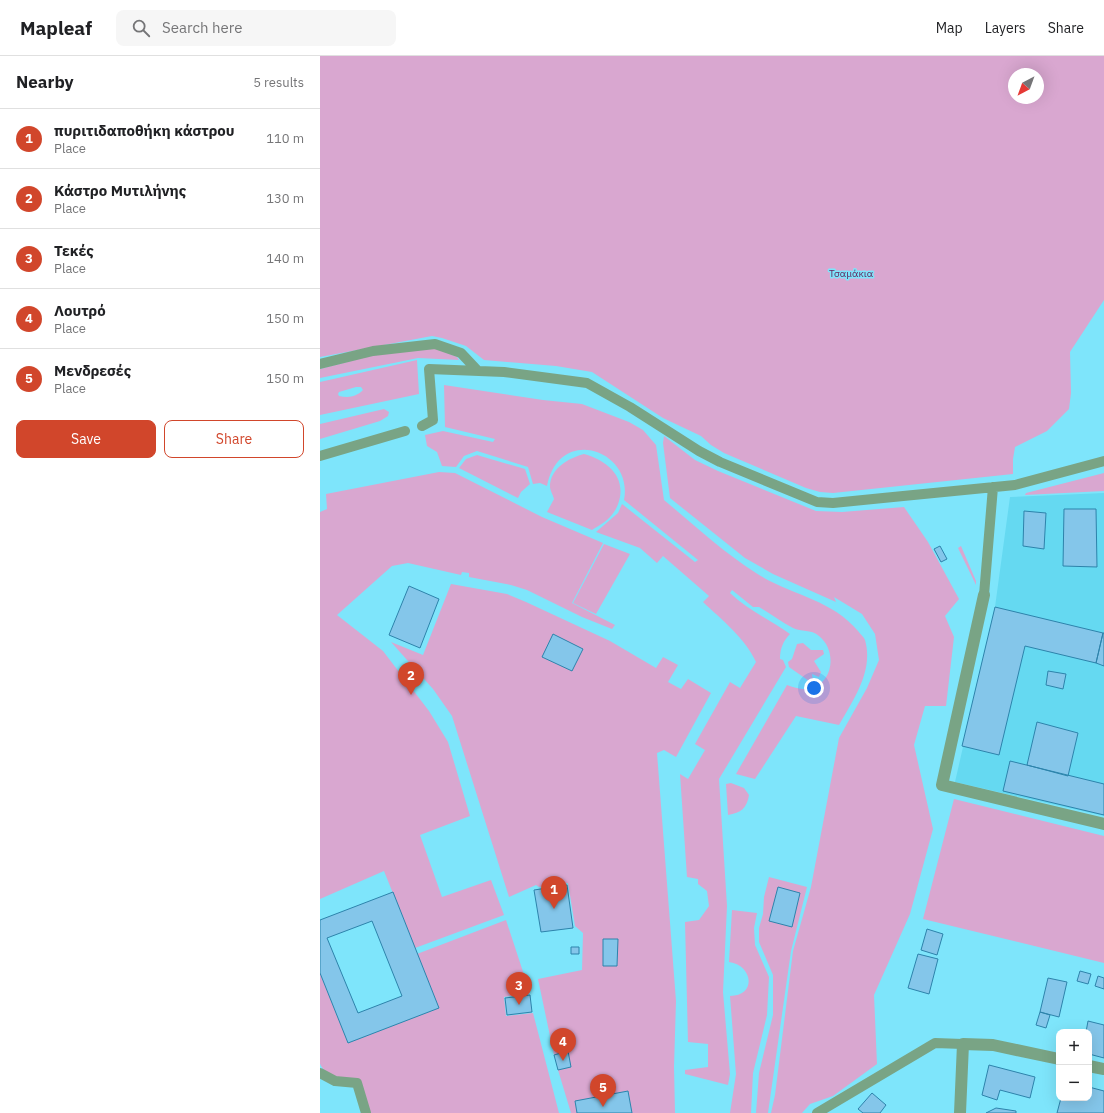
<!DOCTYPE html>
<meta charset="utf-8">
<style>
:root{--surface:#fff;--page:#f6f6f6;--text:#202124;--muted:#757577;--line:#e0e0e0;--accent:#d1462b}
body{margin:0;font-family:"IBM Plex Sans",sans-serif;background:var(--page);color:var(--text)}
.controls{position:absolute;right:12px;bottom:12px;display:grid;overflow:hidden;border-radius:8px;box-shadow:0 4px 16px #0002}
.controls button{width:36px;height:36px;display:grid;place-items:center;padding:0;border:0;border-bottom:1px solid var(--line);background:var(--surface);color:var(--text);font:20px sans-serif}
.compass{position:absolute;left:688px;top:12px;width:36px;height:36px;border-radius:50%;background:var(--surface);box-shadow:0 4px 16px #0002;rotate:221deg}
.you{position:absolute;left:494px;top:632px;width:14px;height:14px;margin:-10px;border:3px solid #fff;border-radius:50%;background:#1a73e8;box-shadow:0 0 0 6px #1a73e833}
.badge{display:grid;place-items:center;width:26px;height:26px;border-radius:50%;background:var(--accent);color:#fff;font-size:13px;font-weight:700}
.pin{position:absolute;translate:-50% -33px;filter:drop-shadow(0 1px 2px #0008)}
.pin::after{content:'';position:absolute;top:21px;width:14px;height:12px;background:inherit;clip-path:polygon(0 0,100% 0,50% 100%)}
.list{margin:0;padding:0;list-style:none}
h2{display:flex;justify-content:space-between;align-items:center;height:52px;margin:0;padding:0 16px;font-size:17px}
h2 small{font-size:13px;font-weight:400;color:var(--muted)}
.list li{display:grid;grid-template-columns:26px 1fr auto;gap:12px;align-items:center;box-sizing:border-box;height:60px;padding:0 16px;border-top:1px solid var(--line)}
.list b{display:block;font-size:15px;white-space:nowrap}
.list p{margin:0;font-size:13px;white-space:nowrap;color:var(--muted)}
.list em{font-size:13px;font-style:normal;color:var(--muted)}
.actions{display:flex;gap:8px;padding:12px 16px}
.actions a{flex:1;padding:9px 0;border:1px solid var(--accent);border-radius:8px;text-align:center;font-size:14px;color:var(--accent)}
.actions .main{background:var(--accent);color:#fff}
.icon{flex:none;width:22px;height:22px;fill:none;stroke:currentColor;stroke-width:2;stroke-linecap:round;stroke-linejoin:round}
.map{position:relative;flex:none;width:784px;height:1057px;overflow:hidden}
header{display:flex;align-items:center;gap:24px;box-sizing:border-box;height:56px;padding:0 20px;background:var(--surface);border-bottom:1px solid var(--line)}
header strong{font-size:19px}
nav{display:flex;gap:22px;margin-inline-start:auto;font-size:14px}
.search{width:280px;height:36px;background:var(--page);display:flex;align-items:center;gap:10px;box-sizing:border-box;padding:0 14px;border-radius:8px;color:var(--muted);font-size:15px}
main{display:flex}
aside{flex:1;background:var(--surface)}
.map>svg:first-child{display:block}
</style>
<header>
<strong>Mapleaf</strong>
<div class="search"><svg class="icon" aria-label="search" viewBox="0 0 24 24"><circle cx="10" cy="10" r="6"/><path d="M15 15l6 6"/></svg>Search here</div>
<nav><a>Map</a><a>Layers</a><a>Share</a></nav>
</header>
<main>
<aside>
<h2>Nearby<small>5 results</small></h2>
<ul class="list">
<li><span class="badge">1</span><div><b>πυριτιδαποθήκη κάστρου</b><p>Place</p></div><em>110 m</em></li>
<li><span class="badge">2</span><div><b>Κάστρο Μυτιλήνης</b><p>Place</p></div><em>130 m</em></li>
<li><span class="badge">3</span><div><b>Τεκές</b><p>Place</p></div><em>140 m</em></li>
<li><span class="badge">4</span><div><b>Λουτρό</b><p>Place</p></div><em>150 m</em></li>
<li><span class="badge">5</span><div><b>Μενδρεσές</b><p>Place</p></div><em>150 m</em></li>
</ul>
<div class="actions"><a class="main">Save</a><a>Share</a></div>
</aside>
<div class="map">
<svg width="784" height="1057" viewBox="0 0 784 1057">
<rect width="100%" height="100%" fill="#7ee5fb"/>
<path fill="#65d9f1" d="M784,437V760L635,726L675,551L690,441Z"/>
<path fill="#d9a7d0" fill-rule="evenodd" d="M0,0H784V244L750,296L751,337L749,353L727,375L695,391L693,403V418L513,437L500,436L486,432L404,397L391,389L381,380L343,362L272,316L236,310L164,304L146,290L122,282L112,280L0,301ZM694,18H718V42H694Z
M113,291L137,301L139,304L98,302L0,322V313L54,299Z
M97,304L99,338L0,359V326ZM36,331H41L43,334C36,341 29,342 19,340L18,338L19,336Z
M124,329L223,344L262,348L309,366L323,374L336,389L344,444C374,469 403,496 436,517C470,539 512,543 538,575C540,578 544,581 545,584C554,615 533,644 519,669L476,660L435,723L416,718L467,629C473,631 481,634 488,633C513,629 518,595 499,580C491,573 481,576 473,572C461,566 450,557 439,551H433L412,534L410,537C428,554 450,564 470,578C463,585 460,593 460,603L463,604L466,611L399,723L407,850L403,936L410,1018L408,1029L365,1018V1014L388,1011V988L368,986L365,866L379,864L389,850L387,835L378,828V823L367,821L360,718L368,723L385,694L375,688L410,626L420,632L436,606C425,582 402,564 383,546L389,540L343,500L337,507L320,492L276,476L298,457L302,448L375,506L378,504L304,444C314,394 239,368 227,430L220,427L213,428L208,411L157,395L144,400L136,411L122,410L117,396L107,390L105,379L123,375L173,386L175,383L125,371Z
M64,353L69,356L68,360L60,365L0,383V368Z
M344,380L375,404L398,415L496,455L522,456L584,451L608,486L639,543L625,560L634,581L626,650H605L594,689L613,773L590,858L554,939L557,1008L513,1040L490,1048L482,1057H451L455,1039L473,895L491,831L519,682L547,632L559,604L555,578L542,558L514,541L516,546L453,518L425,502L350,442L343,387Z
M264,398C285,404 304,418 300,441C299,446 297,452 294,456C289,464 280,469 272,474L227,456L234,443C233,439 230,434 230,431C230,412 249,402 264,398Z
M157,399L205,413L210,428L201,436L198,442L139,412L146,403Z
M119,416L135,417L222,461L283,487L252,547L295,569L292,573L262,561L207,534L191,529L149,521V517L142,516L141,519L88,507L72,510L17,559L63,595L109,655L128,686L150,760L100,779L122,841L171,824L184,859L95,892L64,815L0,843V456L7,453L6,438Z
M784,417V435L705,439L706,437Z
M284,488L310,498L276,558L253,547Z
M641,490L656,525V529L638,492Z
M131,528L187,538L206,546L290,585L336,612L343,601L358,609L348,626L361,633L368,623L391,637L356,701L344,694L337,697L356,945L354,1011L355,1057H312L308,1035L255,1045L257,1057H251L238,1014L251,1011L248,996L234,999L218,923L262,914L263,877L255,870L248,827L219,831L216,829L189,841L132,660L113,633L71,586L103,599Z
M483,587L491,594H503L504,598L494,605L501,616L499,621L492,618L493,625H489L469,611L468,606L472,603L477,588Z
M411,727L424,732L429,739C427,752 421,757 408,759L406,728Z
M634,743L784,780V907L603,863Z
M449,821L487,831L471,895L448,1057H436L439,1017L453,959V919L439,886V872L443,858L444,841Z
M412,854L437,857L434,872L435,889L449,921L447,959L433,1017L431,1057H410L416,1018L410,940C437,940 433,909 409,906Z
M186,864L210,937L184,941L186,960L213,957L239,1057H49L40,1024C25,1022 8,1023 0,1008V917L28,987L119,952L97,898Z"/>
<path fill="#84c6ea" stroke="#2d83ab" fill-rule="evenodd" d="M744,453H776L777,511L743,510Z
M704,455L726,457L724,493L703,490Z
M620,490L627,503L621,506L614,493Z
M89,530L119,543L100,592L69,579Z
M675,551L783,577L776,607L705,590L679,699L642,690Z
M783,577H784V610L776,607Z
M233,578L263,593L252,615L222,601Z
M728,615L746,618L743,633L726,629Z
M717,666L758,677L748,720L707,709Z
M690,705L784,728V759L683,735Z
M247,829L253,872L221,876L214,834Z
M458,831L480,837L472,871L449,865Z
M73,836L119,952L28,987L0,917V864ZM52,865L82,940L38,957L7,882Z
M607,873L623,878L617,899L601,894Z
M283,883H298L297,910H283Z
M251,891H259V898H251Z
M598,898L618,903L609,938L588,932Z
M760,915L771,918L768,928L757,925Z
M778,920L784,922V933L775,930Z
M728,922L747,926L739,961L720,956Z
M210,939L212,956L187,959L185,942Z
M720,956L730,959L726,972L716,969Z
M768,965L784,969V1002L769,998V976H766Z
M248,995L251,1011L238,1014L234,999Z
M669,1009L715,1021L710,1042L680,1034L677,1044L662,1039Z
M769,1031L784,1035V1057H737L741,1042H769Z
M308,1035L312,1057H257L255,1045Z
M552,1037L566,1049L560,1057H543L538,1053Z
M676,1052L696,1055V1057H666Z"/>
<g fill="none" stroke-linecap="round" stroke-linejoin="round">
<path stroke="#79a485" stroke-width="10" d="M0,308L53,295L115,288L141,297L157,314
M102,370L113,364L109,313L184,316L267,327L310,351L379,395L400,406L497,446L513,447L563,442L695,429L784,405
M0,400L85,375
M664,539L673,431
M0,1017L15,1025L37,1027L46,1057
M497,1057L615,987L643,988"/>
<path stroke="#79a485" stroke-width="12" d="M664,539L622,729L784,768
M769,1010L784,1013
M640,1057L643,988L673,989L739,1003"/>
</g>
<g text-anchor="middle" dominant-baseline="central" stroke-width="3" stroke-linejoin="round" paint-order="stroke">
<g font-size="10" fill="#64265c" stroke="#7ee5fb">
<text x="531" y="217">Τσαμάκια</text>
</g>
</g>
</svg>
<div class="controls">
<button>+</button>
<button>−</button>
</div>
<svg class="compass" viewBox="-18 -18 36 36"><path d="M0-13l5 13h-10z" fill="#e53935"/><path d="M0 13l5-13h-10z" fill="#757577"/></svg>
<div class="you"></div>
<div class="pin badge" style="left:234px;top:853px">1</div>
<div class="pin badge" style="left:91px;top:639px">2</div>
<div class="pin badge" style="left:199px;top:949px">3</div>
<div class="pin badge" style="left:243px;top:1005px">4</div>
<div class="pin badge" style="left:283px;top:1051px">5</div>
</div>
</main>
